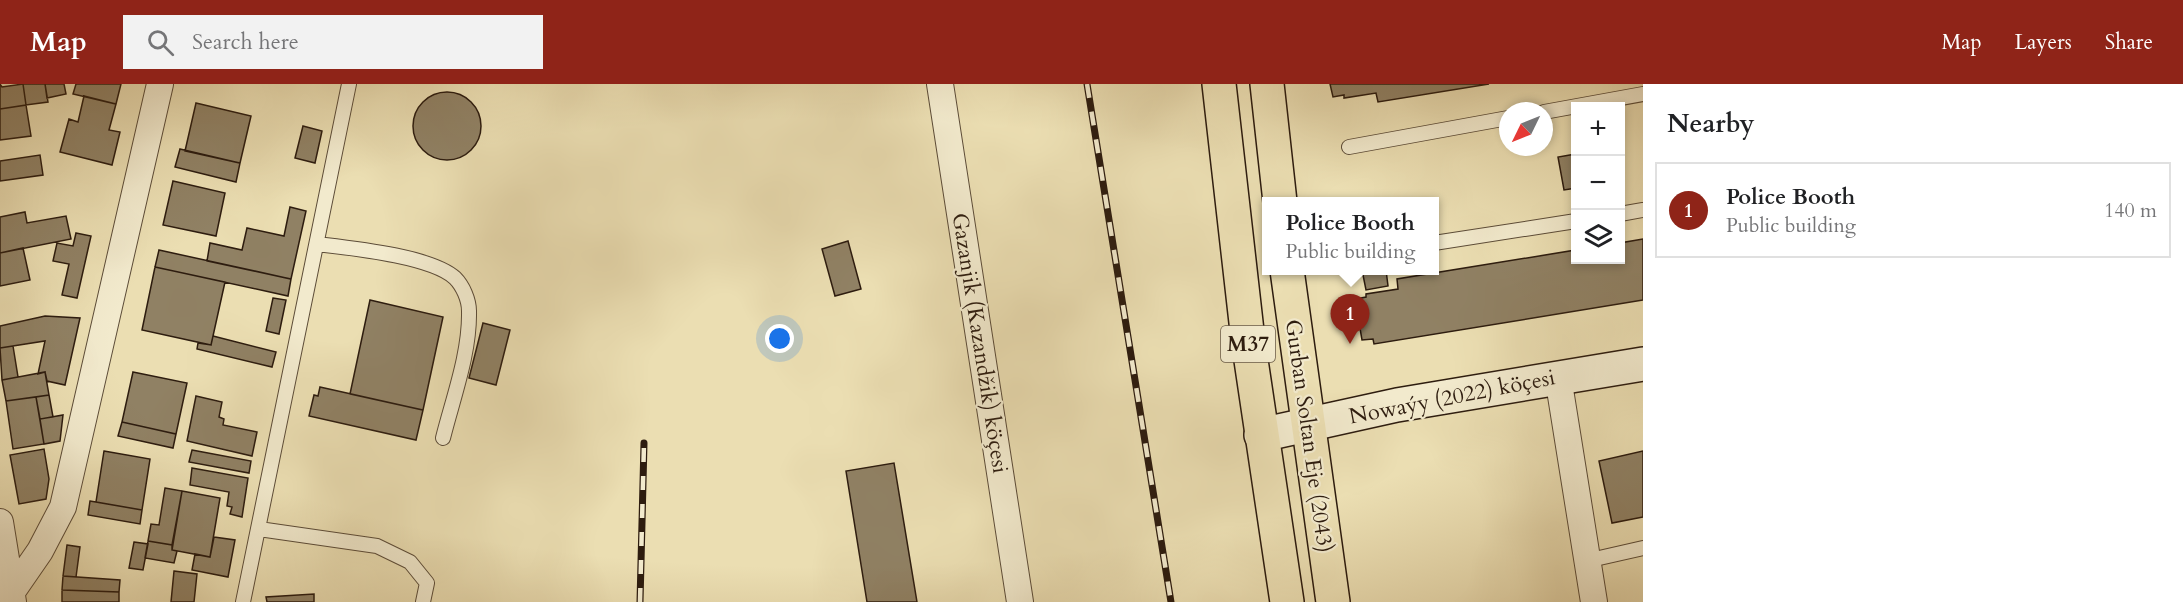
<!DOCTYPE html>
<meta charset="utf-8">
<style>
:root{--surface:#fff;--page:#f2f2f2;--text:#202124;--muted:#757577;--line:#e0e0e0;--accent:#8f2418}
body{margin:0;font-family:Cardo,serif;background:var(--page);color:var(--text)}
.controls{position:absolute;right:18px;top:18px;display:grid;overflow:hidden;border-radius:0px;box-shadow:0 3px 9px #0003}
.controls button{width:54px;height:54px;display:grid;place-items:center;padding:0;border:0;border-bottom:2px solid var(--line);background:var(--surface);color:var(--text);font:30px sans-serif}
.compass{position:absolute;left:1499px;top:18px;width:54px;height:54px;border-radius:50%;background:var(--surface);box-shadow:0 3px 9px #0003;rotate:227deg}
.you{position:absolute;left:780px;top:255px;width:21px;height:21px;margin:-15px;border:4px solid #fff;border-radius:50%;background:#1a73e8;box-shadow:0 0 0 9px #1a73e833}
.badge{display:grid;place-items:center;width:39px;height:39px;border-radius:50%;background:var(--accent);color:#fff;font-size:20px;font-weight:700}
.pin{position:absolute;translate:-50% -50px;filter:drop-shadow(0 2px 3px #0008)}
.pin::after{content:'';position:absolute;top:32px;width:21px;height:18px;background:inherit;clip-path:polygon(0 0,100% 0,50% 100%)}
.popup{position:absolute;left:1262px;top:113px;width:177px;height:78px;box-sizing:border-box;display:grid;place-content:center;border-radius:0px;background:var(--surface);filter:drop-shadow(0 2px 4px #0005);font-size:20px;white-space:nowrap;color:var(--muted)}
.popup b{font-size:22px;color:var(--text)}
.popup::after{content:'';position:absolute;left:50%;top:100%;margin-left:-12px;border:12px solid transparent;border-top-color:var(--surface)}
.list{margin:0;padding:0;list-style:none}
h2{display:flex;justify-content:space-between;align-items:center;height:78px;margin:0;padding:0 24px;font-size:26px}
h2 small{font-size:20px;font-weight:400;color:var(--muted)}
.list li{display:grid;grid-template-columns:39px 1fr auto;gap:18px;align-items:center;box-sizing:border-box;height:96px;margin:0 12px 12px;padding:0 12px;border:2px solid var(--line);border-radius:0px}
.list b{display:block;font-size:22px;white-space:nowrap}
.list p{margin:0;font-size:20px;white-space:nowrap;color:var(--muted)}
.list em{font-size:20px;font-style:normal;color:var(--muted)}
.icon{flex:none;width:33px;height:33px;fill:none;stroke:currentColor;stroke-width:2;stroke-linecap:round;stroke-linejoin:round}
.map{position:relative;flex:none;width:1643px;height:518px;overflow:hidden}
header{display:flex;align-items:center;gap:36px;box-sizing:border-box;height:84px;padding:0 30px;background:var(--accent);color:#fff}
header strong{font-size:28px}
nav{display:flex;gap:33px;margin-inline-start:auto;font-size:21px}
.search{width:420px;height:54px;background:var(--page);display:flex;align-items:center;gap:15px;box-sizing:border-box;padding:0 21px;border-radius:0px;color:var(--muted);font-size:22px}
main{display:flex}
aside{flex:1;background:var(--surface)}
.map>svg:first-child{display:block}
</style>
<header>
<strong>Map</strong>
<div class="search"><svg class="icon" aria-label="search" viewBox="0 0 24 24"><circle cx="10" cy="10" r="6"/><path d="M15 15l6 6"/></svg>Search here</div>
<nav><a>Map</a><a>Layers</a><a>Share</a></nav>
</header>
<main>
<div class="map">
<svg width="1643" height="518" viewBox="0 0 1643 518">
<rect width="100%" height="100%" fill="#ebdeb2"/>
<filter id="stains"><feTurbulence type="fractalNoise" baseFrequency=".00333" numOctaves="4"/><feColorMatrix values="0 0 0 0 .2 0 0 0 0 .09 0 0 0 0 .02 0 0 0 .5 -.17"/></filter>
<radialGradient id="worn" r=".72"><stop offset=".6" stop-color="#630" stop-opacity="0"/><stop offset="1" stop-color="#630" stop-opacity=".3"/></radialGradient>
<path fill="#908164" stroke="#2d1c0f" stroke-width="1.5" d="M0,0L2,3L23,0L26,21L0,25Z
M23,0H45L48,18L26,21Z
M45,0H64L66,10L47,14Z
M76,0H121L116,20L73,10Z
M1330,0H1489L1378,18L1376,9L1344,14V11L1333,13Z
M413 42a34 34 0 1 1 68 0a34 34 0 1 1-68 0Z
M84,12L116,20L109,46L120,48L112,81L60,68L69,35L78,38Z
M196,19L251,32L240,79L185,67Z
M26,21L31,52L0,56V25Z
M303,42L322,47L315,79L295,74Z
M180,65L240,79L236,98L175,83Z
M1576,70V104L1564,106L1558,73Z
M40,71L43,91L0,97V77Z
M173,97L225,109L216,152L163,141Z
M290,123L306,127L291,195L207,177L210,159L242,166L247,144L284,152Z
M25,128L27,139L66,132L71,155L0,169V133Z
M76,149L91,152L77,214L62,211L69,180L53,177L57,159L73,162Z
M1643,155V216L1374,260L1373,255L1362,256L1355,215L1366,213V210L1398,205L1397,195L1576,166V176H1620V159Z
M848,157L861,205L835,212L822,165Z
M23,164L30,196L0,202V169Z
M159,166L291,195L288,212L155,183Z
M155,183L225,198L211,261L142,246Z
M1362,186H1386L1388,202L1366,206Z
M273,214L286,216L279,250L266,247Z
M370,216L443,233L423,326L350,310Z
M45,232L80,234L65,301L47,297L45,288L38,290L45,257L0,264V242Z
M483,239L510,246L496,301L469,294Z
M213,252L276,268L272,283L197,265L198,259L211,261Z
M13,262L18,293L2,296L0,264Z
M45,288L49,311L6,317L2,296Z
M133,288L187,299L176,350L122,338Z
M320,303L423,326L416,356L309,332L314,311L318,312Z
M49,311L53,333L40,335L36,313Z
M196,312L222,318L219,333L224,335L223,341L257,348L252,372L187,357Z
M36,313L44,360L13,365L6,317Z
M63,331L60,357L44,360L40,335Z
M122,338L176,350L173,364L118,352Z
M44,365L49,395L46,415L19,420L10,371Z
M192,366L251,377L249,389L189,378Z
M104,367L150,375L142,426L96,418Z
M1643,367V433L1612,439L1599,377Z
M894,379L917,518H867L846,387Z
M192,384L248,394L242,433L230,430L232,423L227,422L229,408L190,401Z
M165,404L182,407L172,461L148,457L151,440L159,441Z
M182,407L220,414L210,473L172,466Z
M90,417L142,426L140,440L88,431Z
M214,453L235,456L228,493L192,486L195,470L210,473Z
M148,457L172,461V466L177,467L174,479L145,474Z
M134,458L148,460L143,486L129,484Z
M67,461L80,463L76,493L63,492Z
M174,487L197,490L194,518H171Z
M63,492L120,496L119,508L62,506Z
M62,506L119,508V518H62Z
M314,510V518H267L266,513Z"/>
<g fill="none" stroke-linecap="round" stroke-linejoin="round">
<g stroke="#5c4c38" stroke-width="16">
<path id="lane" d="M1544,28L1643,10
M1349,63L1508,34
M1620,130L1643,126
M1434,159L1576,137
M317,160C350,164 431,172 455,194C463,202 469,216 469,227C470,269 453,314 443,354
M259,445L377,462L410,478L427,499L423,518
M1586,477L1643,464
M243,518L349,0"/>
</g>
<g stroke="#5c4c38" stroke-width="28">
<path id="street" d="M940,0L1020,518
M1558,293L1594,518
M0,438L13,518
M11,509L40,467L63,423L160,0"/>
</g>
<g stroke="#2d1c0f" stroke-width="36">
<path id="secondary" d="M1261,351L1397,321L1643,280"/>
</g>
<g stroke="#2d1c0f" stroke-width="36">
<path id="highway" d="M1219,0L1248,256L1287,518
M1267,0L1280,118
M1287,186L1333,518"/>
</g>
<use href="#lane" stroke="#f2eacd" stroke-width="14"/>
<use href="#street" stroke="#f2eacd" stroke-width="26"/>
<use href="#secondary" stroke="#f2eacd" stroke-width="33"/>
<use href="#highway" stroke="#ebdeb2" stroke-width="33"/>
<g stroke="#2d1c0f" stroke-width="7">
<path id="rail" d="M1087,0L1171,518
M640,518L644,359"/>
</g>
<use href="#rail" stroke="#f2eacd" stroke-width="4.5" stroke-dasharray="14" stroke-linecap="butt"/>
</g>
<g text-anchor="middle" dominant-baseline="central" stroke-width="4.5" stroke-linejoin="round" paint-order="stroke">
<rect fill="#f2eacd" stroke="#685a48" stroke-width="1.5" x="1221" y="242" width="54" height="36" rx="4.5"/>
<g font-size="21" font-weight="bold" fill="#2d1c0f">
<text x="1248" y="260">M37</text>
</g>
<g font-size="22" fill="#2d1c0f" stroke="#f2eacd">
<text transform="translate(980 259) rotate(81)">Gazanjik (Kazandžik) köçesi</text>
<text transform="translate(1452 313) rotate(-11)">Nowaýy (2022) köçesi</text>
<text transform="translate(1309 352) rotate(82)">Gurban Soltan Eje (2043)</text>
</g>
</g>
<rect width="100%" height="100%" filter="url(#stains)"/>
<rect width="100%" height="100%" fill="url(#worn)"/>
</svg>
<div class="controls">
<button>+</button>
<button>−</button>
<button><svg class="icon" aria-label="layers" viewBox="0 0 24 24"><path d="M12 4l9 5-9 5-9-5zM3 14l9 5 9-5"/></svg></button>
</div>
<svg class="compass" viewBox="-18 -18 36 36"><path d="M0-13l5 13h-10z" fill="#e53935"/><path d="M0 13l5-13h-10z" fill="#757577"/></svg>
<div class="you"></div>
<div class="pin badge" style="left:1350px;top:260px">1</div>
<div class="popup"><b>Police Booth</b>Public building</div>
</div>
<aside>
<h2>Nearby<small></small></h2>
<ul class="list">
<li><span class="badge">1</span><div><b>Police Booth</b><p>Public building</p></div><em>140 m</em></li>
</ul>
</aside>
</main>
